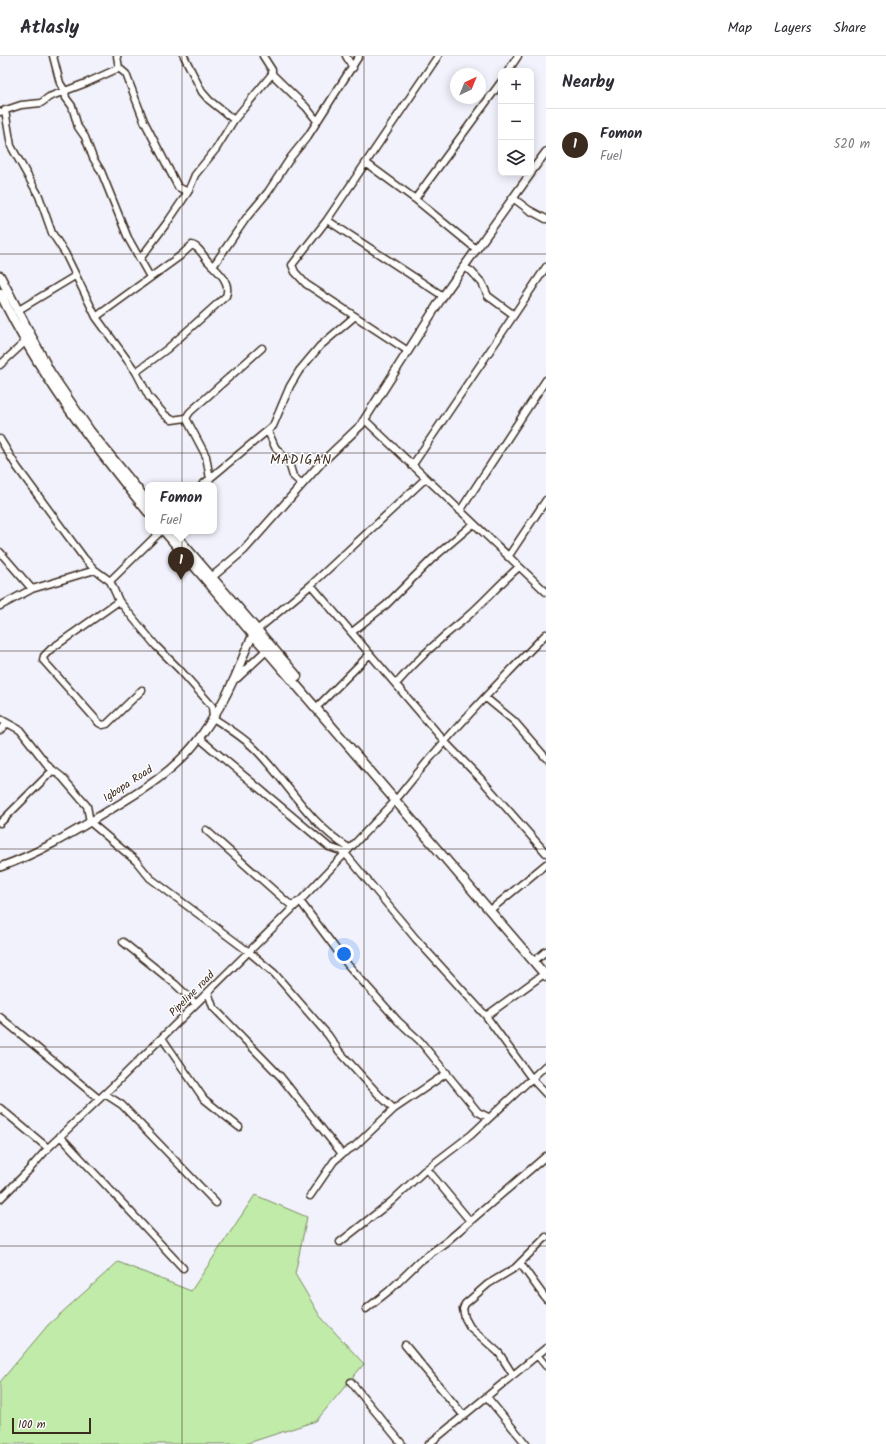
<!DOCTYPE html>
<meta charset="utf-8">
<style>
:root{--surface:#fff;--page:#f7f7f7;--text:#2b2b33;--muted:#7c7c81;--line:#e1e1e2;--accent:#3b2a1e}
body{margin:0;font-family:Kalam,sans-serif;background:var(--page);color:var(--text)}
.controls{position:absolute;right:12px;top:12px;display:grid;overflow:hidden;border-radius:8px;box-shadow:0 2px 10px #0003}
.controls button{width:36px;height:36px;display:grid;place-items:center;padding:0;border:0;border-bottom:1px solid var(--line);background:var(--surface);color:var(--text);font:20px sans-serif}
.compass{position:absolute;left:450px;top:12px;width:36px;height:36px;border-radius:50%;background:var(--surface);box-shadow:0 2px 10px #0003;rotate:43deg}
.scale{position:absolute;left:12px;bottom:10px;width:79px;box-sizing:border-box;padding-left:4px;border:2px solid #3b2a1e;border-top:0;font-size:11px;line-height:14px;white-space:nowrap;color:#3b2a1e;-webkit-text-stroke:3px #fff;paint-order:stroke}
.you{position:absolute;left:344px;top:898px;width:14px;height:14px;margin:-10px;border:3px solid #fff;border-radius:50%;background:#1a73e8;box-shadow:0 0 0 6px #1a73e833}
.badge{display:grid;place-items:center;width:26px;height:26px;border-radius:50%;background:var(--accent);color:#fff;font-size:13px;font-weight:700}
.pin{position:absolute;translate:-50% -33px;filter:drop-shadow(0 1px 2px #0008)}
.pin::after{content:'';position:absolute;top:21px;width:14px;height:12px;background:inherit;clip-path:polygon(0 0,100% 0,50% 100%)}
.popup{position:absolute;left:145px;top:426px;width:72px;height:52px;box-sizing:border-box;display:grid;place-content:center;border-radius:8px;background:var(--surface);filter:drop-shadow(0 1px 3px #0005);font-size:13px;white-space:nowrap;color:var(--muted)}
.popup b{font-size:15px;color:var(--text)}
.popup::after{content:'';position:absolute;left:50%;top:100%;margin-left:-8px;border:8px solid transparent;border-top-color:var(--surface)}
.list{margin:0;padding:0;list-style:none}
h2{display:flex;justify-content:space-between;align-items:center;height:52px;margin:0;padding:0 16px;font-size:17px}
h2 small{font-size:13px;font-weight:400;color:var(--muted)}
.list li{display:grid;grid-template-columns:26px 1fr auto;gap:12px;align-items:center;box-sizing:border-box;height:72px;padding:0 16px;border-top:1px solid var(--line)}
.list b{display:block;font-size:15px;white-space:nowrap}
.list p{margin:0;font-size:13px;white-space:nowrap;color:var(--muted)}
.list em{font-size:13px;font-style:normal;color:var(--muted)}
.icon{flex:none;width:22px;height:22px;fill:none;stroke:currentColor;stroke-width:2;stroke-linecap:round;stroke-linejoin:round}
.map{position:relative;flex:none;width:546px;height:1388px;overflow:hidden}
header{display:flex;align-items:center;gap:24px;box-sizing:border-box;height:56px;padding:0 20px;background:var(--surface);border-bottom:1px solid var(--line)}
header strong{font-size:19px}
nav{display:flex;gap:22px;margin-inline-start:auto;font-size:14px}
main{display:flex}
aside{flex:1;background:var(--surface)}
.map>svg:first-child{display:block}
</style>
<header>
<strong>Atlasly</strong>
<nav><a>Map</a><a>Layers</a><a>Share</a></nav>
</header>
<main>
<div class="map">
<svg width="546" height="1388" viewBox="0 0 546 1388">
<rect width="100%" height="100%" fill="#f1f2fc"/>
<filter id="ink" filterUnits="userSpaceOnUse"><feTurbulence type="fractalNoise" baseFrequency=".025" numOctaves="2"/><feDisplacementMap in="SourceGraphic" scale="8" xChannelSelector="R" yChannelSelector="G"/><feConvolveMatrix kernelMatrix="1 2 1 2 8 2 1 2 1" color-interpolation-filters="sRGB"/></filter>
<g filter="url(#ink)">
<path fill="#c0eba8" stroke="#7e8a63" d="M255,1139L307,1161L295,1218L320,1260L364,1308L316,1365L245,1388H0V1326L48,1269L118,1206L191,1235Z"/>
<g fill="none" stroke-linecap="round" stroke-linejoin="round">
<g stroke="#3b2a1e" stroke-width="9">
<path id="minor" d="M53,0L60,27L65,35L66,42L72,50L78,71L85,81L93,102L101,115L128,182L150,221
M117,0L119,12L126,18L144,65L178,131L188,136
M184,0L202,36L209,44L234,64
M346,0L353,12
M508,15L518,0
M272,18L306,51L317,65
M5,54L11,90L39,140L52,177L65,197L96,261L136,316L149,341L165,359L172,364L186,362
M0,56L21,49L41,47L49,41L86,27L119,12
M366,107L415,143L476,193
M513,142L529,154L546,163
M415,143L501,26
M327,164L443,240
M140,203L169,164L188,136L195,119L216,93L234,64L272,18V14L263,0
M214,209L247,161L268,136L291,101L308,80L359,0
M463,211L471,215L482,227L488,240L514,259L546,211
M17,255L75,220
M96,261L180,200L192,189C199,191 202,198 207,204C215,214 232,224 226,240L167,293L136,316
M408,295L306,228L295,216L292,209L327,164L438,0
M0,309L25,286
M365,364L546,536
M268,375L275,391L289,407L293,420L302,428
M0,383L17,411L84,502L95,514L110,525L119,545L156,590L180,614L212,650L213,662C227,671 243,681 255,693C287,725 309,768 349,792
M412,410L514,259
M210,423L206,400L186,362L190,356L262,292
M202,429L273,370L290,330L299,315L320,290L354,261
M460,455L546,324
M0,496L32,533
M508,501L546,444
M110,525L161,475
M311,529L445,686L480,722L546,797
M119,545L51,593L44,600L43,604L99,667L103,669L107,668L142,634
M0,550L32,533L95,514
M257,574L311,529L425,423
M352,576L386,549L432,503L473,468
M396,628C416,605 437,585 461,566C481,550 499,528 519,511
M486,642L514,665L546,702
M320,648L370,598
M0,663L20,674L49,711L62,721L87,750L90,766L136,805L150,822L249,896L274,917L328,979L339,995L379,1039L394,1053
M0,674L7,668
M199,682L329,791L344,796L416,883L486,960L532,1023L546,1038
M399,740C444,683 495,630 546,578
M0,767L53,714
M206,774L287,846L291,849L300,845L348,909L398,965L420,985L478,1056L488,1061
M494,851L546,808
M123,886L175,928L196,948
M538,902L546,895
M208,936L213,951L280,1020L342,1098
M486,960L544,918
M0,961L99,1043
M162,982L204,1043L239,1071
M105,1038L122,1049L216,1147
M0,1052L48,1092
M60,1080L183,1212
M427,1113L470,1165
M310,1140L334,1105L342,1098L355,1090L394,1053L447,1017
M0,1143L27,1116L48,1092L115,1028L300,845L396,744
M340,1186L392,1145L424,1115L471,1079L545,1010
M520,1207L546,1243
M366,1253L390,1234L420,1205L446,1186L546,1100
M405,1289L464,1360
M537,1299L546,1310
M513,1319L499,1297L470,1271L465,1262L463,1253L465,1248L472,1242L488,1228L515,1212L546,1181
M351,1326L402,1388
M487,1341L526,1388
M429,1388L546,1292"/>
</g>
<g stroke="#3b2a1e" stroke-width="10">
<path id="tertiary" d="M531,116L546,96
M212,521L244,494L321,407L361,369L443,240L531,117
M237,622L270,591
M0,811C37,798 69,779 103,758C138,737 176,715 200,681C213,663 225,643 234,623C241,608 246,590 255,576"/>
</g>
<g stroke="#3b2a1e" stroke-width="11">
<path id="secondary" d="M0,220L50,316L90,375L148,446
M0,237C39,318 92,387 148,456
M164,475L546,920
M172,475L297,620"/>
</g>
<use href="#minor" stroke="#fff" stroke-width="6"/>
<use href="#tertiary" stroke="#fff" stroke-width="7"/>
<use href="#secondary" stroke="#fff" stroke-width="8"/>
</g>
</g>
<path fill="none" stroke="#3b2a1e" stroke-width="1" stroke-opacity="0.55" d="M182,0V1388M364,0V1388M0,198H546M0,397H546M0,595H546M0,793H546M0,991H546M0,1190H546"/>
<g text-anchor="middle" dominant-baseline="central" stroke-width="3" stroke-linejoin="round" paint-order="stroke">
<g font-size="11" fill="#3b2a1e" stroke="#fff">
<text transform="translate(128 728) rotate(-33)">Igbopa Road</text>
<text transform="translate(192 938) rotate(-45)">Pipeline road</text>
</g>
<g font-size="13" letter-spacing="1" fill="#3b2a1e" stroke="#fff">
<text x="301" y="404">MADIGAN</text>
</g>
</g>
</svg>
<div class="controls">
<button>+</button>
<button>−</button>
<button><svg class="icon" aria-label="layers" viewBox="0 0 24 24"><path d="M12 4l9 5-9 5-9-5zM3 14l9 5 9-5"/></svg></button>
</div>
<svg class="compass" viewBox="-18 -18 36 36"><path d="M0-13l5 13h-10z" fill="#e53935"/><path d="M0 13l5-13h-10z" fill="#7c7c81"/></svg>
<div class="scale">100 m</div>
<div class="you"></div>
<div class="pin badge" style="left:181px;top:524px">1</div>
<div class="popup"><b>Fomon</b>Fuel</div>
</div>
<aside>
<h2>Nearby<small></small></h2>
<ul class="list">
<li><span class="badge">1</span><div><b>Fomon</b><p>Fuel</p></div><em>520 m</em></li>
</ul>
</aside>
</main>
